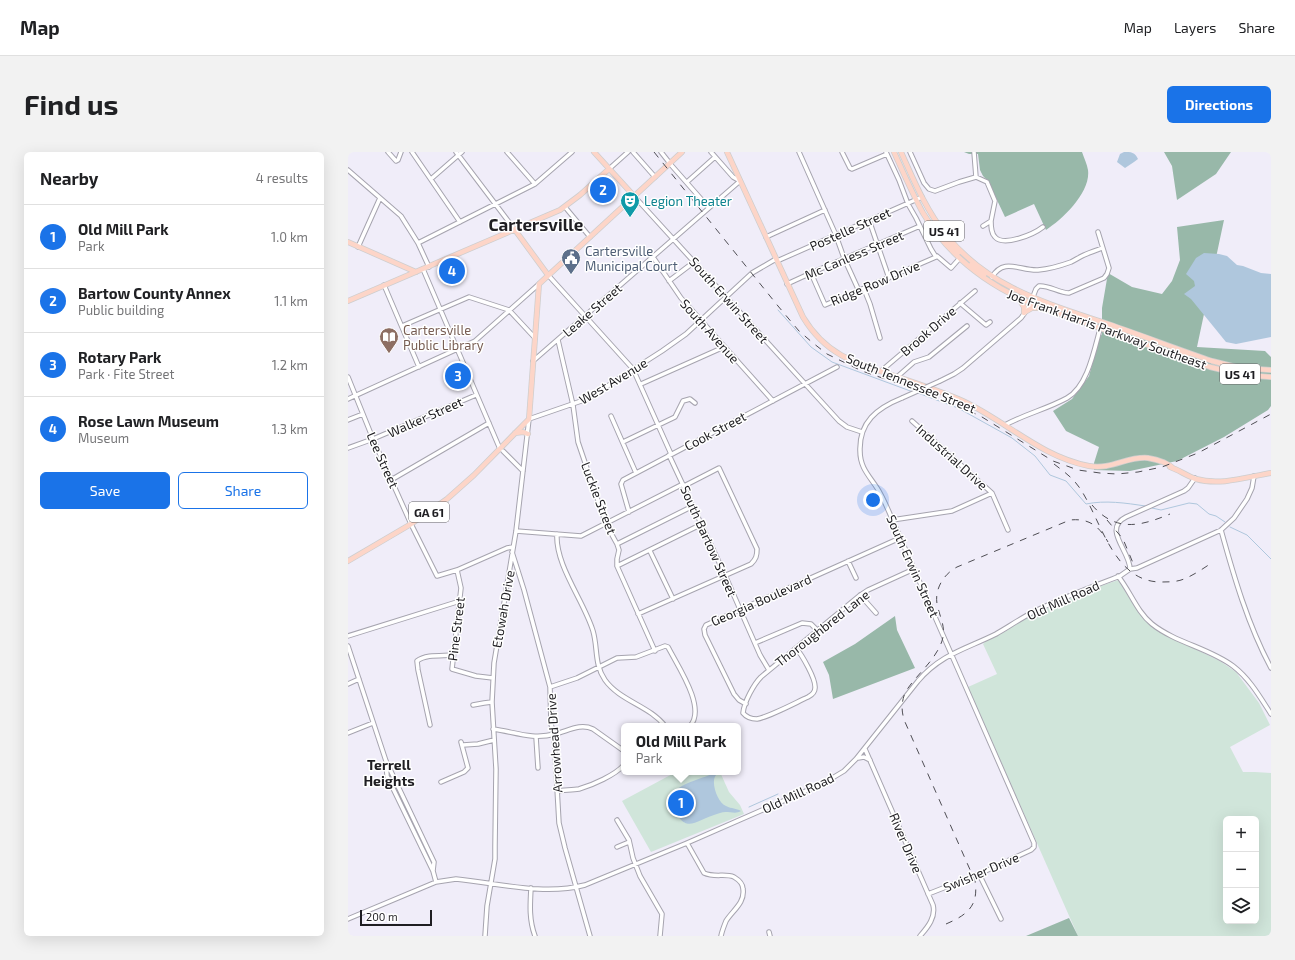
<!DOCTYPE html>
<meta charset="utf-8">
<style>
:root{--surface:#fff;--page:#f2f2f2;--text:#202124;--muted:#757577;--line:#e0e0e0;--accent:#1a73e8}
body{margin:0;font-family:"Exo 2",sans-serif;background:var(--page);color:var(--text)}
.controls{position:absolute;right:12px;bottom:12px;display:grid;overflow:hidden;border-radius:6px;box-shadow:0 4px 16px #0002}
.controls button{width:36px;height:36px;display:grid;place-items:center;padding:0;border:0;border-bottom:1px solid var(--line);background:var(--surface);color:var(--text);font:20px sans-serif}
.scale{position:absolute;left:12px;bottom:10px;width:72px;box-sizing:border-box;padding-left:4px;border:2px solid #1f1e22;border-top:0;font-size:11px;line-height:14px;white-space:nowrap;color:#1f1e22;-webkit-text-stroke:3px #fff;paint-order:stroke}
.you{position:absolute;left:525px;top:348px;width:14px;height:14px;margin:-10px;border:3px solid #fff;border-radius:50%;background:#1a73e8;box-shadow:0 0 0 6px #1a73e833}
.badge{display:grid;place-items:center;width:26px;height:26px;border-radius:50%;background:var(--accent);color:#fff;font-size:13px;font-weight:700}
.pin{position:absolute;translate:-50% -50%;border:2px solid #fff;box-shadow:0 1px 4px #0006}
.popup{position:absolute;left:273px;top:571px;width:120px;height:52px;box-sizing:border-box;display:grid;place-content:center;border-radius:6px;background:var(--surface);filter:drop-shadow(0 1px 3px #0005);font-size:13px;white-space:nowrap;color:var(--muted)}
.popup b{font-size:15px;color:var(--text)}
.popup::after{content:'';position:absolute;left:50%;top:100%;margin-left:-8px;border:8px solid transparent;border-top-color:var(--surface)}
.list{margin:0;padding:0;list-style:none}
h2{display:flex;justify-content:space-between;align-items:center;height:52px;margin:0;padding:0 16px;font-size:17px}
h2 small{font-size:13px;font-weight:400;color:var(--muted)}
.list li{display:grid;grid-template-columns:26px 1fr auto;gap:12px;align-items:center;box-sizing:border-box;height:64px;padding:0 16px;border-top:1px solid var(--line)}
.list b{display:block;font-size:15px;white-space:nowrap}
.list p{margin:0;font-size:13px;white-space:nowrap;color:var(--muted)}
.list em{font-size:13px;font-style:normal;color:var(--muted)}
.actions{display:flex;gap:8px;padding:12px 16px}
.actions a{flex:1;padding:9px 0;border:1px solid var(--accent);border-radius:6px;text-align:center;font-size:14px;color:var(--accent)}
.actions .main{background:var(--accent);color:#fff}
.icon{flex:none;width:22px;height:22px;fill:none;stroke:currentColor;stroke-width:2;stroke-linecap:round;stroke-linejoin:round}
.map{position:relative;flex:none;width:923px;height:784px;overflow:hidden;border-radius:6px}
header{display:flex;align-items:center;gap:24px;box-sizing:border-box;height:56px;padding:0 20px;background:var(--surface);border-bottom:1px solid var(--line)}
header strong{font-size:19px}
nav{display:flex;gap:22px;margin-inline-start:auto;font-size:14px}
.intro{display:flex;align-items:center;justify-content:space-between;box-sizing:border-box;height:96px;padding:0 24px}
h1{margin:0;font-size:28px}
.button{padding:10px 18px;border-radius:6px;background:var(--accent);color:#fff;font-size:14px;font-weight:700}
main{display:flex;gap:24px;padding:0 24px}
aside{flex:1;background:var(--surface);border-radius:6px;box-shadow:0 4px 16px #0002}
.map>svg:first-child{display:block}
</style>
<header>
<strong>Map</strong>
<nav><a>Map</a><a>Layers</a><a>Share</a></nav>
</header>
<div class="intro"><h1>Find us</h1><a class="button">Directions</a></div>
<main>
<aside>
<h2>Nearby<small>4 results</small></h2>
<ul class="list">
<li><span class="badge">1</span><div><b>Old Mill Park</b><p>Park</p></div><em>1.0 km</em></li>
<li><span class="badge">2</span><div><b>Bartow County Annex</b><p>Public building</p></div><em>1.1 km</em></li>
<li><span class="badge">3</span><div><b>Rotary Park</b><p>Park · Fite Street</p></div><em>1.2 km</em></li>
<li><span class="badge">4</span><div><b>Rose Lawn Museum</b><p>Museum</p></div><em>1.3 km</em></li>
</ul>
<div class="actions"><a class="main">Save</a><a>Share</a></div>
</aside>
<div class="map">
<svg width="923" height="784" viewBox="0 0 923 784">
<rect width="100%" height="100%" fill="#f0edf9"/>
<path fill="#d0e5da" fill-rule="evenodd" d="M113,211L121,230L107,236L100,217Z
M770,428L791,461L812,480L872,509L888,520L911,551L922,573L882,595L895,620H907L923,621V784H730L620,535L649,522L635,492L639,488L658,479L681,464L744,437ZM878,667H908V769H878Z
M328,620H372L381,640L392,653L396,662L303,700L274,649Z"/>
<path fill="#98b8a9" d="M616,0H734C736,6 739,12 740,18C743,40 715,67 698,78L686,52L657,65L640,29L635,24L632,18L630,2H621Z
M816,0H883L868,22L829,48L824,14Z
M876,68L849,195L917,199L923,205V254L920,258L876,285L829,309L782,319L746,318V311L751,295L718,279L705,259L724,247L741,224L751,187L754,182V156L760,121L784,135L814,142L824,129L832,108L829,75Z
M547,464L549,478L567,516L485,547L481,523L475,510L507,492Z
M721,766L730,784H678Z"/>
<path fill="#afc7dd" d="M776,0C783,0 787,0 790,7L786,10L777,16L769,10L772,2Z
M856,101L871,102L879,104L889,113L895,114L913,121L923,122V185L888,192L878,190L843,147L836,142L847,134L846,129L838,122L848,106Z
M366,621L368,623C362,630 370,651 378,654C384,657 388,656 393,659C387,663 379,658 372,661C343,669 338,686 322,648C327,631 352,628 366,621Z"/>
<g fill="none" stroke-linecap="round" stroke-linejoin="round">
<path stroke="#afc7dd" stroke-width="1" d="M430,158L463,195L484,210L565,240
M570,241L610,256L664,286L687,304L702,323L718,329L738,352C757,348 778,351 797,354
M804,356L813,358L841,351L849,352L861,362L868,364L877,370
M882,375L899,383L923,407
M401,655L430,642"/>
<g stroke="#a6a4af" stroke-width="5.5">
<path id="minor" d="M40,0L48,9L50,8L53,0
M64,0L112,70
M108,0L167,78
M159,0L187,32
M285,0L307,25
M313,0L324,14L361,56
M451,0L487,81L496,106L511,139
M494,0L502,16L504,17L539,2
M538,0L551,28L560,52L568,66L583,97L588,105L589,104L603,116L611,107
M562,0L576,31L581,37L587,39L611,30L628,25L639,30L647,49L643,69L635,74
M626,0L628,25
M261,17L280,0
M0,18L53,64L70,91L81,115
M83,27L114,0
M339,30L367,5
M286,44L491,269L499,275L514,280
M217,55L242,85
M521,68L541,126
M643,69C643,75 643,81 647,85C656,95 686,82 695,75
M418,85L477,58
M70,91L187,32L224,0
M10,95L32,46
M305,105L333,146L425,249
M429,109L574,45
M75,117L152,297
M463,121L477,153L588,105
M200,123L285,217L323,302
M644,125C656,105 672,119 690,118C701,117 712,114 723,110C727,108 730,106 734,104C740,101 747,99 754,96
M321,129L346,110
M439,132L463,121L572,74
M36,133L71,215
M516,137L522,152L532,186
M612,151L638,173L642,170
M54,174L121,145L161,158L187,186
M210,188L225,253L230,290L258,372L269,392L271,398L269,407V414L307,499
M185,209L392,29L385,25L363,0
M533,219L627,139
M0,225L25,287L63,372L89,424L109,418L159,396L165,395
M549,225L566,210L581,205L619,174
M592,229L606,222L615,216L673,166L681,155L688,137L691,134C701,133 711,141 721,141L756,126L759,122L761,116L750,80
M293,232L376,195
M554,246C529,256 511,270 512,299C512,318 524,326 532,341C537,350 541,360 545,369C592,476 639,584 686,691V695L683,698L631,722L580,742
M0,247L127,189L191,132
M263,264L288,321
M0,268L15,262
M564,269L644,341L660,378
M657,273C677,262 699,257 719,246C741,234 747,193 754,170
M275,290L327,265L335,249L342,247L347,251
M0,296L25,287L128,243
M155,299L175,319
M321,303L377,423L412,503L421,518
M43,328L141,271
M281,360L273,332L275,328L489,215
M544,368L604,359L644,341
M873,378C886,425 900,473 923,516
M168,379L233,384L335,332
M209,382C207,413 236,449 245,479C250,496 246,512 257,528C272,549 302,554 317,574
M269,392L345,354
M302,399L325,447
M164,400L176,438L202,535L203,572L206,583L211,671L217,696L242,784
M500,409L508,426
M269,414L354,372
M782,417L789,416L873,378L886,366L899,347L904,336L906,324
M782,417C782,399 754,377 778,365L836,339L840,336L847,326
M109,418L113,436L104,517L128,524L145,526
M770,424C782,439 789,460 804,472C828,491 861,496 885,514C902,527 912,545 923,562
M512,443L528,461
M290,462L403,412C408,407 409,404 409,397L371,316L336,334
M0,484L112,449
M407,491L454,471L463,472L469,478
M0,494L38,609L86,710L85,719
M448,496C454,503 468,527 467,536C467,541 464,543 460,545C447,551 421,565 409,567C404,567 399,566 395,561C396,550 406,532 413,525L511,444L520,438L566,417
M0,532L11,527
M202,535L229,526L269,506L288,505L317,494L320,495C329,513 359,556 342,574
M398,552L391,548L386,542L357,483L356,477L358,473L552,386
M125,553L136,551L144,550
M82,573L70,518L69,509C78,502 94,504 105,503
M145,577C167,580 184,588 207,582C220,579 232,571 245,577L276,599
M0,581L25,571
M188,585L190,616
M115,593L130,592L146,588
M517,597L585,753C588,765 580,775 572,784
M510,606L516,605L522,608
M38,610L39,624L85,719L88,730
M93,630L116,620L120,616L113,590
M209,639C216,638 224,638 231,637C245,633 267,623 276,613
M269,668L281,688L285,706L292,724L314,762L312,784
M339,691L356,721C367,726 377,721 386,725C391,728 395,732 395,737C397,751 385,758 378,769C376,774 374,779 373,784
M269,695L281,690
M631,722L653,767
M183,736C182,753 181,768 187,784
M0,767L88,730L108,727C150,731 195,744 237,733L339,691L476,631L496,619L508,607L570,529C593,502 618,497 648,482C660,475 672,467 685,460C713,446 743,435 772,424L782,417
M421,780L422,784
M137,784L139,754L147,707V694L148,617L144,550L146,511L168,379L181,267L239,247L314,199L338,182L404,121L428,107"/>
</g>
<g stroke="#cecece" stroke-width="6">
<path id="major" d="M246,0L286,44
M379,0L455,165C464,180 477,194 493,203C507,211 523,216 538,221C564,230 590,238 615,249C658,269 693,305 741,314C764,318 779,304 800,306C806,307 810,308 815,310C819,312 822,313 825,316
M546,0C555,20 564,41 575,61C603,108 644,137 695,156L862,215L896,223L923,225
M553,0C566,29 578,58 598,83C641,136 698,151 760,172C795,184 829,197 864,209L892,216L923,218
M167,78L200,123
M599,89L611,100
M0,90L68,120
M623,113L636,123
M671,147L676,155V161
M0,149L212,58L232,43L261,17
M677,160L684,156H691
M823,199L839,203
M167,281L175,280L180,282
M822,315C831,318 839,324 848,327C872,334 899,325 923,321
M0,409L63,372L99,347L126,323L181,267L191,132L334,0"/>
</g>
<use href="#minor" stroke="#fff" stroke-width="3.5"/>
<use href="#major" stroke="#fdd5c8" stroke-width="4.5"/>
<path stroke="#4f4e54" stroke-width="1" stroke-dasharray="7 7" stroke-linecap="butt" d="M306,0L430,154L451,179L465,191L479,202L514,219L601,249L634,265L705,309L730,318L752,321L769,322L790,320L814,315L850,301L923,262
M706,312C715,319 724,325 731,335C753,366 764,429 812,430C820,430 829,430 836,427C846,423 856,416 865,410
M744,353C768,381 793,374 822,362
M759,368L775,387L785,411
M598,772C619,763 631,754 627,729L557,570C553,560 553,549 558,539C569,522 587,509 594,489C598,476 593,468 590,456C585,440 594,423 609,415L722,368C741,366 751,374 760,390"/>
<g stroke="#a6a4af" stroke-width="5.5" stroke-linecap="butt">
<path id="minor-bridge" d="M554,246L592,229"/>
</g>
<use href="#minor-bridge" stroke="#fff" stroke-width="3.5"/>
</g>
<defs>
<g id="theatre-pin" transform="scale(1)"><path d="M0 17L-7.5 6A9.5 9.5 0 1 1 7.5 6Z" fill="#0f9aa8" stroke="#fff"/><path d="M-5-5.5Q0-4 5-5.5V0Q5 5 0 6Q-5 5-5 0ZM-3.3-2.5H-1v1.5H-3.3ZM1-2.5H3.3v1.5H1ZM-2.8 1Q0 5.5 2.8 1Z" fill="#fff"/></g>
<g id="civic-pin" transform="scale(1)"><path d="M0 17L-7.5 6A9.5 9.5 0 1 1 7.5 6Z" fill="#5c6f8a" stroke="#fff"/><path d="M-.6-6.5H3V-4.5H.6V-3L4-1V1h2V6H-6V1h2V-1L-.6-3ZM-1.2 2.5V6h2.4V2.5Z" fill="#fff"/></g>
<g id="library-pin" transform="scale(1)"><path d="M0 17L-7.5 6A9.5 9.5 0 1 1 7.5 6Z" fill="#8d6e63" stroke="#fff"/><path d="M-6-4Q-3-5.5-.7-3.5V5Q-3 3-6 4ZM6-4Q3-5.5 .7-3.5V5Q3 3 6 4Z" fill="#fff"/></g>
</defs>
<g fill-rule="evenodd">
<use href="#theatre-pin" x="282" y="49"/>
<use href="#civic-pin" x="223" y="106"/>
<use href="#library-pin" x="41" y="185"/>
</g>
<g text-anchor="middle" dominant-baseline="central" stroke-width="3" stroke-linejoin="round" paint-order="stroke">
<g fill="#fff" stroke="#626264" stroke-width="1">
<rect x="576" y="69" width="40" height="20" rx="3"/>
<rect x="872" y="212" width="40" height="20" rx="3"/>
<rect x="61" y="350" width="40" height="20" rx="3"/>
</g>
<g font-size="12" font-weight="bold" fill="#1f1e22">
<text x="596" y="79">US 41</text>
<text x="892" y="222">US 41</text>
<text x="81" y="360">GA 61</text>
</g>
<g font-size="13" fill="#0d838f" stroke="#fff" text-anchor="start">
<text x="296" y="49">Legion Theater</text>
</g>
<g font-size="13" fill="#1f1e22" stroke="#fff">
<text transform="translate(502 77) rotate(-24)">Postelle Street</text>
<text transform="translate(506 103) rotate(-23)">Mc Canless Street</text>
<text transform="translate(527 131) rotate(-23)">Ridge Row Drive</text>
<text transform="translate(381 148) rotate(48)">South Erwin Street</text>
<text transform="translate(244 158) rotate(-41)">Leake Street</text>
<text transform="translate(759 177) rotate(20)">Joe Frank Harris Parkway Southeast</text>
<text transform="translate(362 179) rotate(48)">South Avenue</text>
<text transform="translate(580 179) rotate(-41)">Brook Drive</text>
<text transform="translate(265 229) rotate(-31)">West Avenue</text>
<text transform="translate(563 231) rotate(22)">South Tennessee Street</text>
<text transform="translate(77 265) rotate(-24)">Walker Street</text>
<text transform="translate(367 279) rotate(-28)">Cook Street</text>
<text transform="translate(604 305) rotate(42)">Industrial Drive</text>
<text transform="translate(35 308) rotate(66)">Lee Street</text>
<text transform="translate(251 346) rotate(69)">Luckie Street</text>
<text transform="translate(361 389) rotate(66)">South Bartow Street</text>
<text transform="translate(565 414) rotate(66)">South Erwin Street</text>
<text transform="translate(413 448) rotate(-24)">Georgia Boulevard</text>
<text transform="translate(715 448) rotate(-24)">Old Mill Road</text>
<text transform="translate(155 457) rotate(-80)">Etowah Drive</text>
<text transform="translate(474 476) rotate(-38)">Thoroughbred Lane</text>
<text transform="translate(108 477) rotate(-83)">Pine Street</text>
<text transform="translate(206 591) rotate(-94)">Arrowhead Drive</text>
<text transform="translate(450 641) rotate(-25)">Old Mill Road</text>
<text transform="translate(558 691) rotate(67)">River Drive</text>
<text transform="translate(633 720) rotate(-23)">Swisher Drive</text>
</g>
<g font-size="13" fill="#4e5e75" stroke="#fff" text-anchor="start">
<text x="237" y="99">Cartersville<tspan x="237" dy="15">Municipal Court</tspan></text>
</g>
<g font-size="13" fill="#785e54" stroke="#fff" text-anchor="start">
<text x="55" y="178">Cartersville<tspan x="55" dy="15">Public Library</tspan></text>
</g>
<g font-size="14" font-weight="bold" fill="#1f1e22" stroke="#fff">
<text x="41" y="612">Terrell<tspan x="41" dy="16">Heights</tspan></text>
</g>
<g font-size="17" font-weight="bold" fill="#1f1e22" stroke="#fff">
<text x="188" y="72">Cartersville</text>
</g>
</g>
</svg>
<div class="controls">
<button>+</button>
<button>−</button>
<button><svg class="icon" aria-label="layers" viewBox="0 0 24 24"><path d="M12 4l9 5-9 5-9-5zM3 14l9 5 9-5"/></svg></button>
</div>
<div class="scale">200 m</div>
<div class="you"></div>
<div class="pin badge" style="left:333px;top:651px">1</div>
<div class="popup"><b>Old Mill Park</b>Park</div>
<div class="pin badge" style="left:255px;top:38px">2</div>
<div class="pin badge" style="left:110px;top:224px">3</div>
<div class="pin badge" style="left:104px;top:119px">4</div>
</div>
</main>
